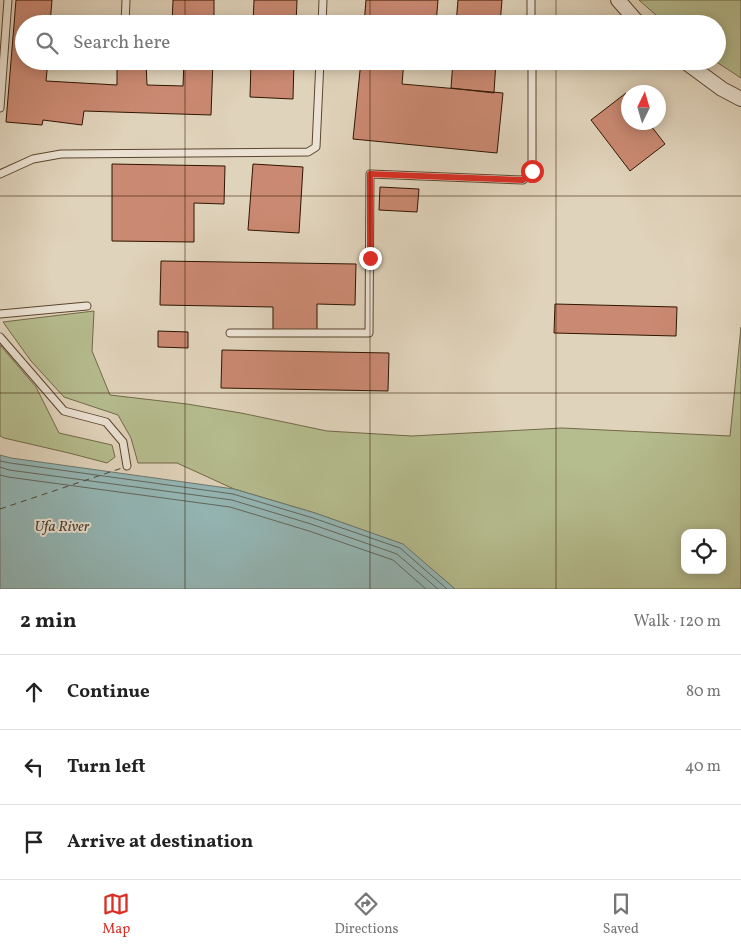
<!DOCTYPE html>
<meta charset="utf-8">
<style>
:root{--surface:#fff;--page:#f2f2f2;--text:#222;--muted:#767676;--line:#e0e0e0;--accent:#d93025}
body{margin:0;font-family:Vollkorn,serif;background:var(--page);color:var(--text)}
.controls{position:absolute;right:15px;bottom:15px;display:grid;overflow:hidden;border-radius:10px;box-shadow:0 2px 12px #0003}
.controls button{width:45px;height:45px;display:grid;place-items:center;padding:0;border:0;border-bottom:1px solid var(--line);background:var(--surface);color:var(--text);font:25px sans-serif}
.compass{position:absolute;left:621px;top:85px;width:45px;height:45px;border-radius:50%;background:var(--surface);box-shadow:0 2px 12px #0003;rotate:5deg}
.stop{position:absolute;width:15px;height:15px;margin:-11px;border:4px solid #d93025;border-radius:50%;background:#fff}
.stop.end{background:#d93025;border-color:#fff;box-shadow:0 1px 5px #0008}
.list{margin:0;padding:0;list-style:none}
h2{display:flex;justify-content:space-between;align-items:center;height:65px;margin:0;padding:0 20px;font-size:21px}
h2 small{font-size:16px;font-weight:400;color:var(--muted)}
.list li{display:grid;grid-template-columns:32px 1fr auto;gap:15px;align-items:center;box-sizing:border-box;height:75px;padding:0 20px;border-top:1px solid var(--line)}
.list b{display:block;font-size:19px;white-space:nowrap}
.list em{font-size:16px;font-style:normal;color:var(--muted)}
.icon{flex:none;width:28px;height:28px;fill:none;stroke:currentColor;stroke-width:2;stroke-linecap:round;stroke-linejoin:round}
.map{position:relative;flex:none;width:741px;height:589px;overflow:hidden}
.search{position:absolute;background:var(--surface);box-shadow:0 2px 12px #0003;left:15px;right:15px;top:15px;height:55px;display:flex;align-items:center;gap:12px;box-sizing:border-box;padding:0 18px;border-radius:28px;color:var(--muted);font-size:19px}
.sheet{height:290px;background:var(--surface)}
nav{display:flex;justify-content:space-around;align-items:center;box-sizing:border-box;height:70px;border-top:1px solid var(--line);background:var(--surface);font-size:14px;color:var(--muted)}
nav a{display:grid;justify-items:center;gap:2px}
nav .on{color:var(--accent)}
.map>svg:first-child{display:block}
</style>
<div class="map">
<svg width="741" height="589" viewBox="0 0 741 589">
<rect width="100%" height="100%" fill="#e0d3bb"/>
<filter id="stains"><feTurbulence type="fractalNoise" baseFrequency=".004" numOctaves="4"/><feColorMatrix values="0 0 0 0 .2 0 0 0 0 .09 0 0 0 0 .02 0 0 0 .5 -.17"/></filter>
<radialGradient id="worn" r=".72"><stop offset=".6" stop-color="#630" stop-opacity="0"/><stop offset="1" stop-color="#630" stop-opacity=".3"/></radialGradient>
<path fill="#b5bc8e" stroke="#726947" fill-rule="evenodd" d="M639,0H741V78L715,61H717V24H666Z
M94,311L92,351L110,395L187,404L241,413L327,431L412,436L562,428L730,436L741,327V589H455L402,544L315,513L234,489L177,463H138L131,438L118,415L64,397L31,361L3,322ZM685,533H722V570H685Z
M0,345L36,387L59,433L112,445L115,457L107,463L69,453L4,438L0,436Z"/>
<path fill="#94b7b6" stroke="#6c776d" d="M0,455L11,458L234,489L315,513L403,544L455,589H0Z"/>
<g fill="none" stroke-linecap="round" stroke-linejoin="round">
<path stroke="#62665b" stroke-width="1" d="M0,461L10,463L233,494L313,518L400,548L447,589
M0,467L9,470L232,500L311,524L397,554L438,589
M0,475L8,477L230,507L309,531L393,560L426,589"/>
<path stroke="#4d4637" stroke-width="1" stroke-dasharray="6 5" stroke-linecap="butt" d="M0,509L125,467"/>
</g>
<path fill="#ca8972" stroke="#2f1600" d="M16,0H52L50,24H24V61H48L46,81L117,85V61H146L147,85L183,86L184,61H213L211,115L84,111L82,125L43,120L42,125L6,122Z
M173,0H214V24H172Z
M254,0H297L296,24H253Z
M366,0H438L436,24H364Z
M458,0H502L500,24H456Z
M251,61H294L293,99L250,97Z
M361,61H404L402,84L503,93L497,153L353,139Z
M453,61H496L494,93L451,88Z
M626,93L628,97V122H648L665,144L630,171L591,120Z
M112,164L225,166L224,204L194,203V242L112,241Z
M253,164L303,167L299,233L248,230Z
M380,187L419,189L417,212L379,210Z
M161,261L356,264L355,305L317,304V330H273V307L160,305Z
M555,304L677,307L676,336L554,333Z
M158,331L188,332V348L158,347Z
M222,350L389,353L388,391L221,388Z"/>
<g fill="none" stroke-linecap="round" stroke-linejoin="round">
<g stroke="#5b452f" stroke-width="9">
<path id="service" d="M531,0V24
M125,24L126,0
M322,24L323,0
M0,108L8,0
M0,174L33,159L61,154L308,152L316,147L320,61
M0,314L87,306
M230,333H369L370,174L523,180L532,171V61
M0,337L64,411L106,422L123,442L127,466"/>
</g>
<g stroke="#5b452f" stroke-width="16">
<path id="minor" d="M618,0L639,24
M684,61L722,89L741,99"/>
</g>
<use href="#service" stroke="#ebe2d3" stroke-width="7"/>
<use href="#minor" stroke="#ebe2d3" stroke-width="14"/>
</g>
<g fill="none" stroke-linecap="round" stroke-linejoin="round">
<path stroke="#d93025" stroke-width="6" d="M370,258V174L523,180L532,171"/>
</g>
<path fill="none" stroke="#2f1600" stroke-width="1" stroke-opacity="0.55" d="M185,0V24M370,0V24M556,0V24M185,61V589M370,61V589M556,61V589M0,196H741M0,393H741"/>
<g text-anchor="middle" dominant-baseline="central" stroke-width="4" stroke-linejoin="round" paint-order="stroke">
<g font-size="15" font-style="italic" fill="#4d4637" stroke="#ebe2d3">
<text x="62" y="527">Ufa River</text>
</g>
</g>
<rect width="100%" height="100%" filter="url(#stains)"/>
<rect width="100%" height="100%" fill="url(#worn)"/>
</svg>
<div class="controls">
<button><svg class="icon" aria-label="locate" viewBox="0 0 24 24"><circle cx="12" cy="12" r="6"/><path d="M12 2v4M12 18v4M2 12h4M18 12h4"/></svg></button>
</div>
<svg class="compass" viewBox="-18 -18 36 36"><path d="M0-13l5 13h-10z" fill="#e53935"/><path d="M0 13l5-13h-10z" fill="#767676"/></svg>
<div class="stop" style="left:532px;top:171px"></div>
<div class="stop end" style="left:370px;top:258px"></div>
<div class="search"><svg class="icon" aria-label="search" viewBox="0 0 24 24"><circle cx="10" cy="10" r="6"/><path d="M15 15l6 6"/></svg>Search here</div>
</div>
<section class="sheet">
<h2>2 min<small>Walk · 120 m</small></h2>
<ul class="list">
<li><svg class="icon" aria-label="ahead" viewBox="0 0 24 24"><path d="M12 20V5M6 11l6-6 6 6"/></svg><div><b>Continue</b></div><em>80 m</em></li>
<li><svg class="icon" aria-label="left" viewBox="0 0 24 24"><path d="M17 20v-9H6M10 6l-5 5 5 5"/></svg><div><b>Turn left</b></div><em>40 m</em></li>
<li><svg class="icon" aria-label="arrive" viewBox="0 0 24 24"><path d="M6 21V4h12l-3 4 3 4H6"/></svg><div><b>Arrive at destination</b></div></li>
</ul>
</section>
<nav>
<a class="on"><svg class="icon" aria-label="map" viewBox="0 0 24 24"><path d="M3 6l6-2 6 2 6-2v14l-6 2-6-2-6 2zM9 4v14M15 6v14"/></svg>Map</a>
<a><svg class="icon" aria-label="directions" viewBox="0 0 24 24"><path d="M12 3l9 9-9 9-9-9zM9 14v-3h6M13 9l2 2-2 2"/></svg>Directions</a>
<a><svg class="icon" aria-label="saved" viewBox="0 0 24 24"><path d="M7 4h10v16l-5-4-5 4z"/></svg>Saved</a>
</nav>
